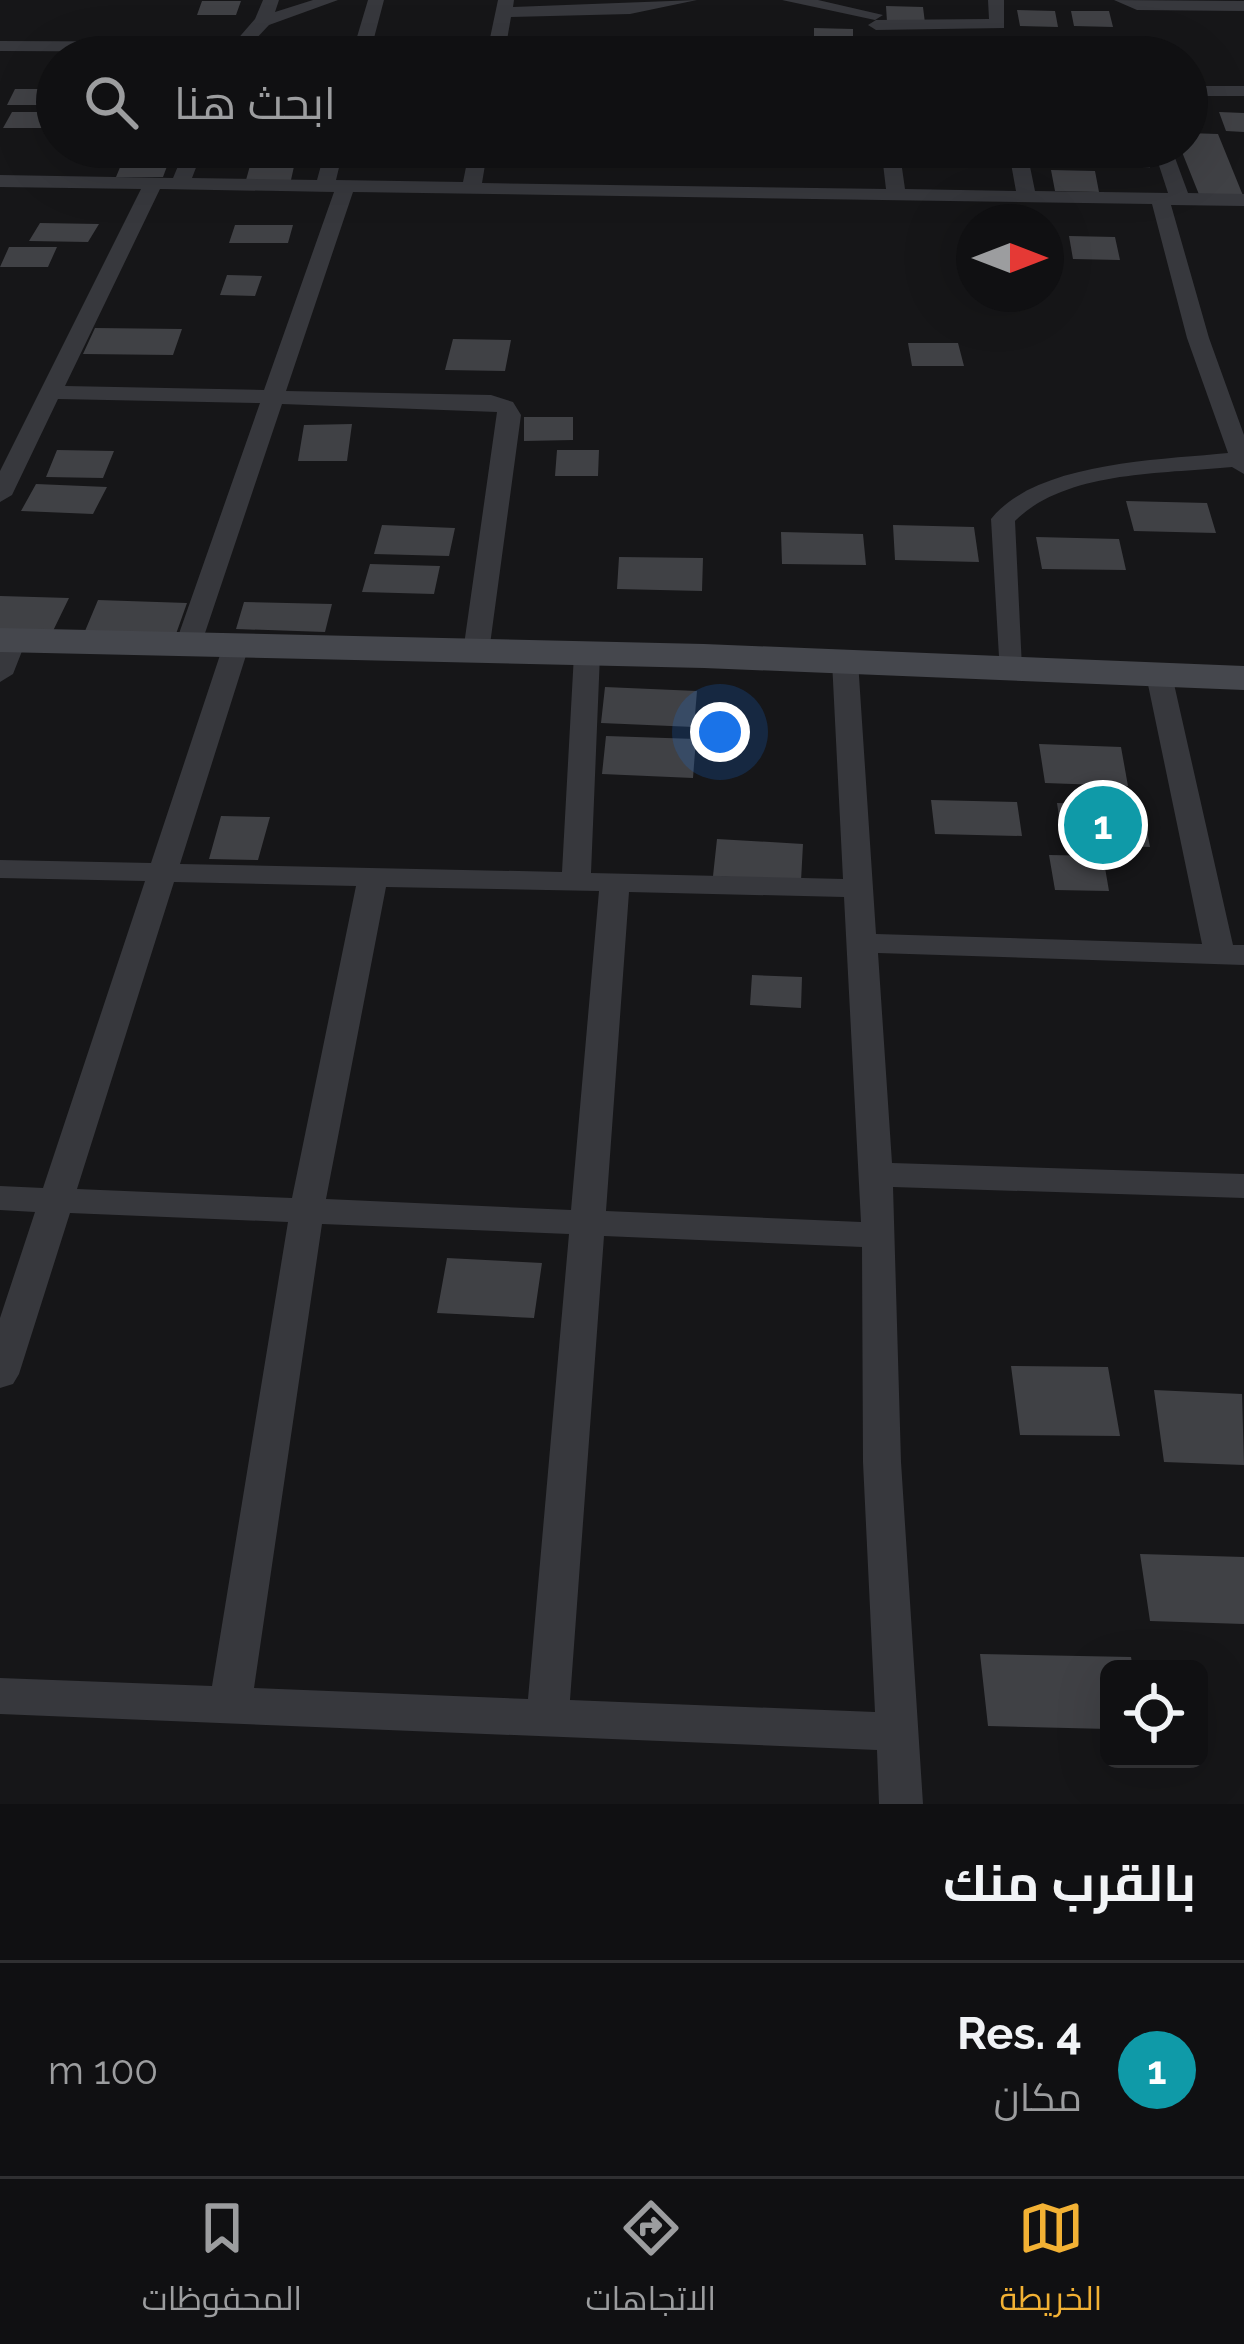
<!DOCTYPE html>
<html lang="ar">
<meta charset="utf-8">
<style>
:root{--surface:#101012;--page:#1e1e20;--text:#f1f3f6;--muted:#9c9d9f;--line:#303032;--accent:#f2b134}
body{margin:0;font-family:Raleway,Cairo,sans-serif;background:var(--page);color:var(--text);direction:rtl}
.controls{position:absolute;right:36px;bottom:36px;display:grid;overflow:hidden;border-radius:18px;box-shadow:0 12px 48px #0002}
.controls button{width:108px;height:108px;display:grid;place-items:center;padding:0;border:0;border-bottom:3px solid var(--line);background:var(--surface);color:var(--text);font:60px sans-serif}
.compass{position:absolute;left:956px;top:204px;width:108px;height:108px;border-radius:50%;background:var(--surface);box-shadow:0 12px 48px #0002;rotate:90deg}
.you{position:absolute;left:720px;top:732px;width:42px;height:42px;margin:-30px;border:9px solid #fff;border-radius:50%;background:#1a73e8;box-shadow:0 0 0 18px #1a73e833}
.badge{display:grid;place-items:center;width:78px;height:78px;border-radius:50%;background:var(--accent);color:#fff;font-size:39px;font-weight:700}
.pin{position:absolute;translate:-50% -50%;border:6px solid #fff;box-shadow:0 3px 12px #0006}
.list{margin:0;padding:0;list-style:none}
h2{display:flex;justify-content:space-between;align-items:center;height:156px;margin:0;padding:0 48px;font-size:51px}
h2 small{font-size:39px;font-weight:400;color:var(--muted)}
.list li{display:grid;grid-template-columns:78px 1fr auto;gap:36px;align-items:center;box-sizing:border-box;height:216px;padding:0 48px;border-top:3px solid var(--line)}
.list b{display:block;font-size:45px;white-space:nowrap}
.list p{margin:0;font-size:39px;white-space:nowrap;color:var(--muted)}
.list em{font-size:39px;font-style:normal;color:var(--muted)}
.icon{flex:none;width:66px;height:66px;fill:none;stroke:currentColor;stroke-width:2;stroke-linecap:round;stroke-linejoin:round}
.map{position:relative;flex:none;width:1244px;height:1804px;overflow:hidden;direction:ltr}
.search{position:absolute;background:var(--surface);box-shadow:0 12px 48px #0002;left:36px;right:36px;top:36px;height:132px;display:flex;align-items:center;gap:30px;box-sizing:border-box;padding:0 42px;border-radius:66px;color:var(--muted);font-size:45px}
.sheet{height:372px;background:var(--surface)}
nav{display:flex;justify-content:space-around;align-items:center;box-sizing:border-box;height:168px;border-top:3px solid var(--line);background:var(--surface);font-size:33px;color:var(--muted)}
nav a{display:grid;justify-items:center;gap:6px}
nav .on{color:var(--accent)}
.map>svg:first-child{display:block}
</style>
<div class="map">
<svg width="1244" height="1804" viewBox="0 0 1244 1804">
<rect width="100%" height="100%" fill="#161618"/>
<path fill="#404145" d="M202,1H241L236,15H197Z
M886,6L923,7L925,23L887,22Z
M1017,10L1055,11L1058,27L1020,26Z
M1071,11H1109L1113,27L1074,26Z
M814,28L853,29V45L814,44Z
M377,37H417L414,52H374Z
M15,89H57L49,105H7Z
M12,112H54L46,128H3Z
M1219,112L1244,113V132L1226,131Z
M1187,133L1218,134L1244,198L1200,197L1180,147H1187Z
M69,147H113L110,154H66Z
M262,147H305L303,156H259Z
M396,147H439L438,159H393Z
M958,147H1001L1003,163L960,162Z
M1044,147L1087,148L1091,168L1048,167Z
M1102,147L1145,148L1150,168L1107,167Z
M123,160L169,161L163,177H116Z
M251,162H295L291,180H246Z
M1051,170L1095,171L1099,192L1055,191Z
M40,223L99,224L88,242L29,241Z
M235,225H293L288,243H229Z
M1069,236L1115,237L1120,260L1073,259Z
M9,247H57L48,267H0Z
M227,275L262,276L255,296L220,295Z
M95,328L182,329L173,355L83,354Z
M453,339L511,340L505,371L445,370Z
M908,343H958L964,366H912Z
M524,417H573V440L524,441Z
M352,424L347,461H298L304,425Z
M57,450L114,451L103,478L46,477Z
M557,450H599L598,476H555Z
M36,484L107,487L93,514L21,511Z
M1126,501L1207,503L1216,533L1134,531Z
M382,525L455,528L449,556L374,554Z
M893,525L974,527L979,562L895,560Z
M781,532L863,534L866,565L782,564Z
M1036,537L1119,539L1126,570L1042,569Z
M619,557L703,558L702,591L617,589Z
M370,564L440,566L434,594L362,592Z
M0,596L69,598L52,633L0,631Z
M98,600L187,603L176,634L85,631Z
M244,602L332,604L325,632L236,629Z
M605,687L697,691L694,727L601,723Z
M606,736L696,739L693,778L602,774Z
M1039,744L1121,747L1128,786L1045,783Z
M931,800L1017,802L1022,836L935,834Z
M1057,803L1142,806L1150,847L1063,844Z
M221,816L270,817L258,860L209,859Z
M717,839L803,844L801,881L713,876Z
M1049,855L1103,856L1109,891L1055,890Z
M752,975L802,977L801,1008L750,1005Z
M447,1258L542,1263L534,1318L437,1313Z
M1011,1366L1108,1367L1120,1436L1020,1435Z
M1154,1390L1242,1394L1244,1465L1164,1462Z
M1140,1554L1244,1557V1624L1150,1621Z
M980,1654L1131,1657L1133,1669H1109V1729L988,1726Z"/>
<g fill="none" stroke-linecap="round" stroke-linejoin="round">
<path fill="#37383d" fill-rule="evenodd" d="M263,0H279L275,12L313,0H338L269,25L239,57H221L225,52L0,51V41L235,42L255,19Z
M368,0H384L369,57H351Z
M498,0H514L513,7L697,0L630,14L511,17L504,57H486Z
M782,0H818L883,15L875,20Z
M988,0H1004V28L876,30L868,25L876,20L989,19Z
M1114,0L1244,1V11L1137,10Z
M877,45H1131L1140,50L1131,55L871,54V46Z
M1187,86H1244V96H1187Z
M186,147H204L192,178L317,180L326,147H344L336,180L463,182L470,147H488L482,183L886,189L881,147H899L905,189L1016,191L1008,147H1026L1035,191L1168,193L1153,147H1171L1188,193L1244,194V206L1171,205L1209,338L1244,435V474L1232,467C1165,474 1066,470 1015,521L1022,668L1009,676L1000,674L991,519C1036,462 1159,460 1228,453L1187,338L1152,204L353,192L286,391L491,395L513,402L521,415L489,652L476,660L463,652L497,412L282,404L201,645L188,653L179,651L175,645L260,403L58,399L12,495L0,502V471L141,189L0,187V175L173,178ZM160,189L334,192L264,390L65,386Z
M13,633L26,641L13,674L0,682V641Z
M236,638L249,646L180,864L562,872L574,654L587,646L600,654L591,873L843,879L832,661L845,653L858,661L876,934L1202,944L1146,675L1159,667L1172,675L1233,945H1244V965L878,953L892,1163L1244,1174V1198L893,1187L901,1462L923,1804H879L877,1750L0,1714V1678L212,1686L288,1222L70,1213L19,1374L13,1384L0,1388V1318L35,1212L0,1210V1186L43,1188L145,881L0,878V860L151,863L223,646ZM174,882L356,886L292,1198L77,1189ZM386,887L599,891L571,1210L326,1199ZM629,892L844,897L861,1222L606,1211ZM322,1224L569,1234L528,1699L254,1688ZM604,1236L862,1247L863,1462L875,1712L570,1700Z"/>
<path fill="#45474d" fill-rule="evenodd" d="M0,628L704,644L1244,666V690L704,668L0,652Z"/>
</g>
</svg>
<div class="controls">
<button><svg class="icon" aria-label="locate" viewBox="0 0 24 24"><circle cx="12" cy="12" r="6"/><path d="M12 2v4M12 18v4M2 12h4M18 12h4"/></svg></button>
</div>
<svg class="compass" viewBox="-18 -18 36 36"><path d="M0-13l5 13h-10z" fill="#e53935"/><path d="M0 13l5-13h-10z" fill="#9c9d9f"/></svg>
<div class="you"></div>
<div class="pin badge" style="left:1103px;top:825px;background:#0f9aa8">1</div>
<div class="search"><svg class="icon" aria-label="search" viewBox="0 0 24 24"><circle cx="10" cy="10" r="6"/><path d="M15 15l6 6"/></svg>ابحث هنا</div>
</div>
<section class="sheet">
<h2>بالقرب منك<small></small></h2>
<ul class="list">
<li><span class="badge" style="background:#0f9aa8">1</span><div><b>Res. 4</b><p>مكان</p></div><em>100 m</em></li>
</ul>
</section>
<nav>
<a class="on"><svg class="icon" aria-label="map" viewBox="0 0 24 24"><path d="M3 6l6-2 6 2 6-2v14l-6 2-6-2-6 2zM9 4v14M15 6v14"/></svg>الخريطة</a>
<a><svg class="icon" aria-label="directions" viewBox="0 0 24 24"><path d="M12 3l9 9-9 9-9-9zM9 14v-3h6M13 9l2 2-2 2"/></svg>الاتجاهات</a>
<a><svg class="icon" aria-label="saved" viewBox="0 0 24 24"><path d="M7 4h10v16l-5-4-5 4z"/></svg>المحفوظات</a>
</nav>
